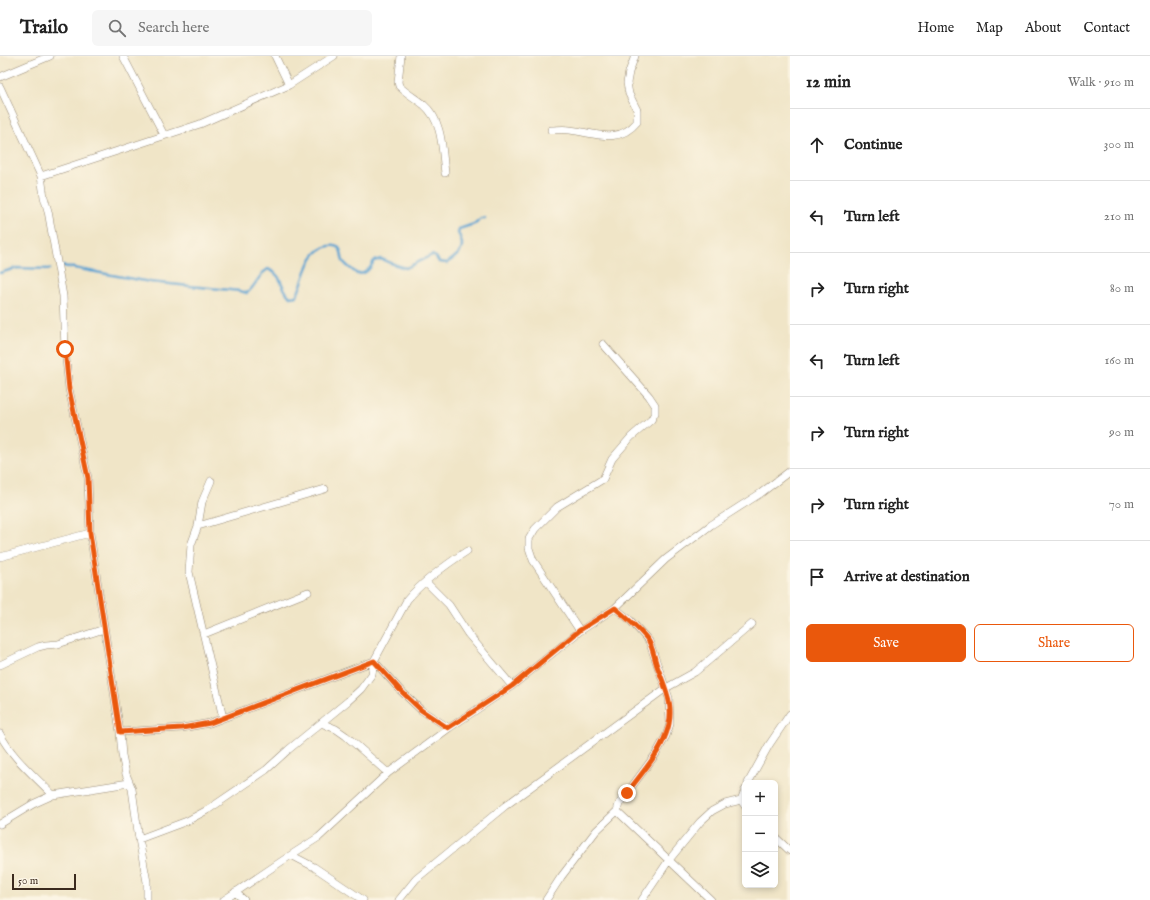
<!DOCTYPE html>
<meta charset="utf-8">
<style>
:root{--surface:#fff;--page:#f6f6f6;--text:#222;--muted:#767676;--line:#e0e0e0;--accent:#ea580c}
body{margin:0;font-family:"IM FELL English",serif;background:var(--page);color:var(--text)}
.controls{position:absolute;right:12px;bottom:12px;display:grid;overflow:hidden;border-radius:6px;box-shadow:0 2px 6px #0003}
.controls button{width:36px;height:36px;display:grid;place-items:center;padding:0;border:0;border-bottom:1px solid var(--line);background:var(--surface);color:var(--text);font:20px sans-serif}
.scale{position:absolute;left:12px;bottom:10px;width:64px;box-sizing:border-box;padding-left:4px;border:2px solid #3b2a1e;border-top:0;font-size:11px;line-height:14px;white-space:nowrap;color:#3b2a1e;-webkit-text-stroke:3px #fcf5e5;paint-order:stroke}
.stop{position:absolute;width:12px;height:12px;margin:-9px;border:3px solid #ea580c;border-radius:50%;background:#fff}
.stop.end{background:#ea580c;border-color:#fff;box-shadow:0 1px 4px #0008}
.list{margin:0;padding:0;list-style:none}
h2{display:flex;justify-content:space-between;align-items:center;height:52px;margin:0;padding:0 16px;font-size:17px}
h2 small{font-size:13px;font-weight:400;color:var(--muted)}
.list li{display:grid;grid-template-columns:26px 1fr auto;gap:12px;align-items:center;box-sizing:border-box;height:72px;padding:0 16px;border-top:1px solid var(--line)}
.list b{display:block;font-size:15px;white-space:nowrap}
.list em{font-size:13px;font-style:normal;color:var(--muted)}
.actions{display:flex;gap:8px;padding:12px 16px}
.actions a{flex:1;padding:9px 0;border:1px solid var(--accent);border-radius:6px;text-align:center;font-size:14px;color:var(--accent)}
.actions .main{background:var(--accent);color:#fff}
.icon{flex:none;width:22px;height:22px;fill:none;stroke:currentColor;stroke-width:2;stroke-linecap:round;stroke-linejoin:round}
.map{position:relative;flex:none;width:790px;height:844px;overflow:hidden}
header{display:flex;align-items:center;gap:24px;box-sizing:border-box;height:56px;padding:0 20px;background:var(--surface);border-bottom:1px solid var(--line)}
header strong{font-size:19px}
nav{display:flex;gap:22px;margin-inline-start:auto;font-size:14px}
.search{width:280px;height:36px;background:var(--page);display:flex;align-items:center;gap:10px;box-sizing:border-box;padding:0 14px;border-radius:6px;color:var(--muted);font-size:15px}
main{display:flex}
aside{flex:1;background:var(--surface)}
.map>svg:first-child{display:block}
</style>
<header>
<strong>Trailo</strong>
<div class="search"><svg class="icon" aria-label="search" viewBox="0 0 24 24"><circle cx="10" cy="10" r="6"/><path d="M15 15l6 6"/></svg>Search here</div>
<nav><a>Home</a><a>Map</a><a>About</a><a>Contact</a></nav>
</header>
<main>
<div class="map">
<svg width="790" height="844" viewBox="0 0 790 844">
<rect width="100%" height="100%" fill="#fcf5e5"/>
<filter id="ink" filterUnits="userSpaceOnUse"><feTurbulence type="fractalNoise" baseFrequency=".025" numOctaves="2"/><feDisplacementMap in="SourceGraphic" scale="8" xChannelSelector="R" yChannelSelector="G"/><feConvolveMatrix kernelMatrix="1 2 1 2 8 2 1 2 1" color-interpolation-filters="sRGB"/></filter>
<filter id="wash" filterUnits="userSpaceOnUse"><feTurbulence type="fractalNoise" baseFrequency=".012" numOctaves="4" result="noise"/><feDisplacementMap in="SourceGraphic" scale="16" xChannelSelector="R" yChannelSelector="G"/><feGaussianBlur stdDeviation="0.9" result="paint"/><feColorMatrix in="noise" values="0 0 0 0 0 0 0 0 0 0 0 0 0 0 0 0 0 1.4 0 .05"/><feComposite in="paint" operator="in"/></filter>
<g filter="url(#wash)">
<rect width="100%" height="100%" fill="#f0e5c7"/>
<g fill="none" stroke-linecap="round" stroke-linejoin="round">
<path stroke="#5ca3d2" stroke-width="2.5" d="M63,210L150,226L240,235L247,237C256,230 258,219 268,213C283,219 280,231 290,241L296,240C306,225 306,194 329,190C332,190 335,189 338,191C343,195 341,201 343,205C346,210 353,214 357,218C366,218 370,213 374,205L381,203L396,209L406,212L432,199L436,201L439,206L447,207C460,198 467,193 458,177L459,173L474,168L481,162H485
M0,217L16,212L50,213"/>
</g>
</g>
<g filter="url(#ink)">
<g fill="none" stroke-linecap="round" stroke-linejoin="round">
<g stroke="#968872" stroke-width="8">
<path id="minor" d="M123,0L164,79
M275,0L289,29
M401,0L398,26L399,30C406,37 415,42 424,49C443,65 442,94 445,117
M0,21L50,0
M0,31L41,120L44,141L48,155L63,240L65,293L69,333L88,422L90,477L120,676L122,699L126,718L132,733L139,783L147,826V844
M551,74C557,74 563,73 570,74C595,77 618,89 637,66V54L629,38L627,27L629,16L635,0
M41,120L200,68L289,29L334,0
M211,425L202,446L198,470L191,489L189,516L223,662
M198,470L325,433
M0,501L90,477
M426,526L449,549L468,578L512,630
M580,575L533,504L529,492V483L535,473L557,451L603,423L612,403L631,381L651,364L655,357V349L649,340L603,288
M204,578L308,536
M0,609L38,591L46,589L58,588L104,573
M321,667L336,673L346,680L388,717
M120,676L182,672L210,667L374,605L400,634L421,654L449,672
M0,678C12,702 35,720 53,739
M748,727L769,689L790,658
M745,734L741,744L745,750
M617,755L711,844
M0,768L33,748L53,739L129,727
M775,781L790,795
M139,783L187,765L209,753L266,714L288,694L348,645L361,633L372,618L374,605L407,544C422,526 447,508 467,495
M291,799L319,781L388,717L449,672L512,630L580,575L615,552L666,503L711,469L761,437L790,415
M235,836L244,844
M224,844L291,799L314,811L363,844
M399,844L416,823L505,750L666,632L695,616L752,568
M546,844L561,821L596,775L617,755L619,748L627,737L656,698L666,680L670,668L669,642L649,585L630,564L615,552
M642,844L669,804L700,766L712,755L725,748L741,744"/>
</g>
<use href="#minor" stroke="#fff" stroke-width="7"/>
</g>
</g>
<g fill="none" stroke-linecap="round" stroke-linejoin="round" filter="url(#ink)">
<path stroke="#ea580c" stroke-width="5" d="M65,293L69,333L88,422L90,477L120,676L182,672L210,667L374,605L400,634L421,654L448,672L512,630L580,574L615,552C627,562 639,572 648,584C653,591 654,602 657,610C666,634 676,652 666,678C658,700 640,719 627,737"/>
</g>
</svg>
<div class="controls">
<button>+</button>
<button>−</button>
<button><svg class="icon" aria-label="layers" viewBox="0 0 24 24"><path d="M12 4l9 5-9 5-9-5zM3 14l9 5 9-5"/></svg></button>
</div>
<div class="scale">50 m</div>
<div class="stop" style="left:65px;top:293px"></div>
<div class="stop end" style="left:627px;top:737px"></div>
</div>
<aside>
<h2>12 min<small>Walk · 910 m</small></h2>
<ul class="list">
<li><svg class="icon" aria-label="ahead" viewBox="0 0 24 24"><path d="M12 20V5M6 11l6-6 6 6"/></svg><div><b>Continue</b></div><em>300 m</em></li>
<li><svg class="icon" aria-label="left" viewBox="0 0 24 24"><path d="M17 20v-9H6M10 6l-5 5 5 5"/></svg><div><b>Turn left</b></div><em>210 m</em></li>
<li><svg class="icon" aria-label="right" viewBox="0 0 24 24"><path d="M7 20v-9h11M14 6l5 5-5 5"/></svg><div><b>Turn right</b></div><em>80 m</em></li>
<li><svg class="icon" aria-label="left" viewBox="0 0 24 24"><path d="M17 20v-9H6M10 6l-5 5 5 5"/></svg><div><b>Turn left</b></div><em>160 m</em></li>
<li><svg class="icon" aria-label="right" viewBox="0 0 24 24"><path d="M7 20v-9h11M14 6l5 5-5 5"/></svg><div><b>Turn right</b></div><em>90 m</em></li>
<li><svg class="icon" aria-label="right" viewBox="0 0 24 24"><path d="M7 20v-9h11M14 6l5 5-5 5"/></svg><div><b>Turn right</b></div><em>70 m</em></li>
<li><svg class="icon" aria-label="arrive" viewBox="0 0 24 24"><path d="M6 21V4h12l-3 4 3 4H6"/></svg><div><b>Arrive at destination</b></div></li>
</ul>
<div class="actions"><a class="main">Save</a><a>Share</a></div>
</aside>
</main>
